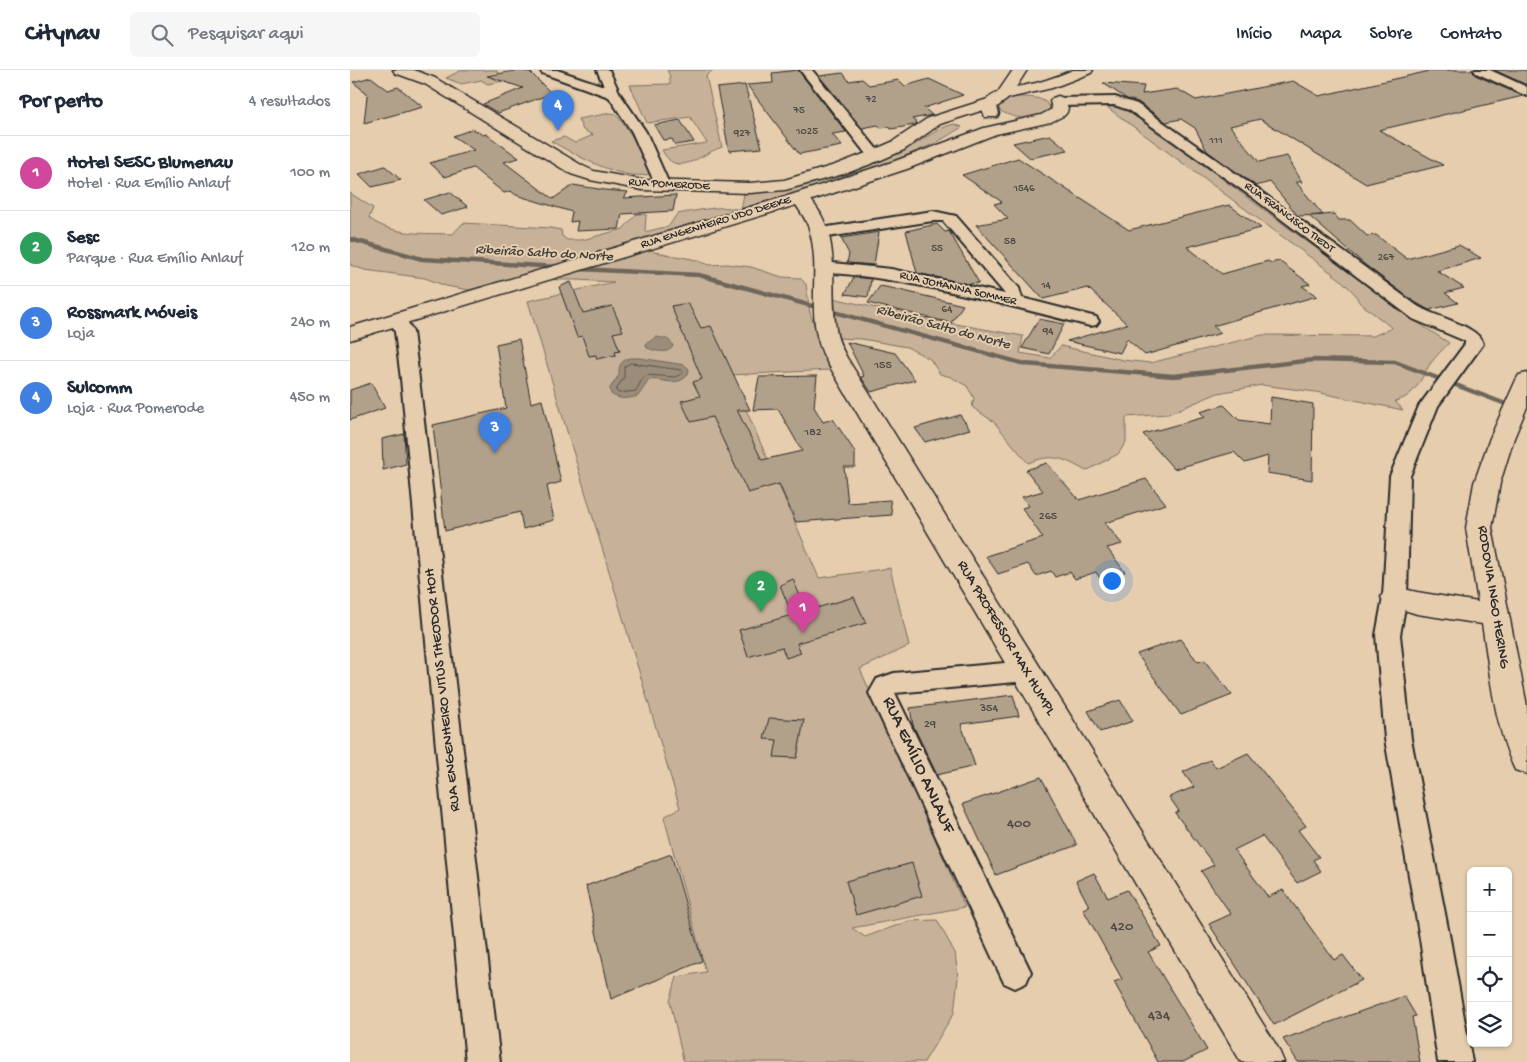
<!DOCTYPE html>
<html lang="pt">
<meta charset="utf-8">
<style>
:root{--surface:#fff;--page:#f6f6f7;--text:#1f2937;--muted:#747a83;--line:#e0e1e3;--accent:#2b2b2b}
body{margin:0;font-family:"Gochi Hand",sans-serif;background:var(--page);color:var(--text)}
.controls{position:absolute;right:15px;bottom:15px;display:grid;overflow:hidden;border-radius:8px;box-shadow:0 1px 4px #0004}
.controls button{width:45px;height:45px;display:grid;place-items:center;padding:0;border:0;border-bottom:1px solid var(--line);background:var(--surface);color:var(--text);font:25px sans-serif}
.you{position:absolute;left:761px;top:510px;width:18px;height:18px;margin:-12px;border:4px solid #fff;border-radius:50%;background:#1a73e8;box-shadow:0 0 0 8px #1a73e833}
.badge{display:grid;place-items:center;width:32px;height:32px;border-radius:50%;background:var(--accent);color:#fff;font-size:16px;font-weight:700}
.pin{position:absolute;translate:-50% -41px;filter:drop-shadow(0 1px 2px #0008)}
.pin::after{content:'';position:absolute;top:26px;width:18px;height:15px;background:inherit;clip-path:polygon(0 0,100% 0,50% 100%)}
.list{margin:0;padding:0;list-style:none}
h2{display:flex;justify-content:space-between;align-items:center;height:65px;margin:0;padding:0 20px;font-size:21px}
h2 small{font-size:16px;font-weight:400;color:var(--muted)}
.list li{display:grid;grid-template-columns:32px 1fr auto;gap:15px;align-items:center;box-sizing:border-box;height:75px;padding:0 20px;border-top:1px solid var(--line)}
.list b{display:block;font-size:19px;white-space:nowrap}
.list p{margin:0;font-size:16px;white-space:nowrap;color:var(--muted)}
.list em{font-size:16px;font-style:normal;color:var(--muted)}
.icon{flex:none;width:28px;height:28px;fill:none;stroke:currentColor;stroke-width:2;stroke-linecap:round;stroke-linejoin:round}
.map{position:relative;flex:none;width:1177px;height:992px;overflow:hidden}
header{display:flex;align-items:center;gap:30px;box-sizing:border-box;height:70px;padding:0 25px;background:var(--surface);border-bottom:1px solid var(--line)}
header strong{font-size:24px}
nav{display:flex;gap:28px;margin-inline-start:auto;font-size:18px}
.search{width:350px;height:45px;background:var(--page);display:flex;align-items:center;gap:12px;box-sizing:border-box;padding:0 18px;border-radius:8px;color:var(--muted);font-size:19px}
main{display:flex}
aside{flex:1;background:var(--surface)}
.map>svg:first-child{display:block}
</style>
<header>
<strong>Citynav</strong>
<div class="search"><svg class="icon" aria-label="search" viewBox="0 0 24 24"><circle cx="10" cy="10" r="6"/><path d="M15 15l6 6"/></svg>Pesquisar aqui</div>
<nav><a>Início</a><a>Mapa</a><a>Sobre</a><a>Contato</a></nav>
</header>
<main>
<aside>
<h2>Por perto<small>4 resultados</small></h2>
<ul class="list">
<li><span class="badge" style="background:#d1479c">1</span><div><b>Hotel SESC Blumenau</b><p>Hotel · Rua Emílio Anlauf</p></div><em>100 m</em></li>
<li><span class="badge" style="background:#2e9e5b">2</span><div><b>Sesc</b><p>Parque · Rua Emílio Anlauf</p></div><em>120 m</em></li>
<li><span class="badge" style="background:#3f7fe0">3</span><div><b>Rossmark Móveis</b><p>Loja</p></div><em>240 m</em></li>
<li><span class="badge" style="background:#3f7fe0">4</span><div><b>Sulcomm</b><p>Loja · Rua Pomerode</p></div><em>450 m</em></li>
</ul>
</aside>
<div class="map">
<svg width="1177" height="992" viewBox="0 0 1177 992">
<rect width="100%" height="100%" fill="#e5cdae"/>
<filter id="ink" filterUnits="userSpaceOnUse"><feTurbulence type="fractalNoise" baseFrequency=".02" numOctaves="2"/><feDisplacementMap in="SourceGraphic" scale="10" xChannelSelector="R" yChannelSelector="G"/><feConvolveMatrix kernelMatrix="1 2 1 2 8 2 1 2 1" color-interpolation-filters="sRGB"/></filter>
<g filter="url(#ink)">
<path fill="#c7b299" stroke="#796e62" d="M112,0H146L153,11L138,14L131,10L111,14L96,8Z
M317,0H363L356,6L372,77C350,84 327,110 312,80L357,73L340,47L297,53L280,15L320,14V6Z
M666,27C677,27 697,26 700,39C689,53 660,49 648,39V35L657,28Z
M759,34L770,35L783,43L1062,249L1099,273C1092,280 1086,286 1080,294C1070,310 1065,327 1045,331L1053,340L966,322L912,315L868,323L818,344L776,347V372L768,384L736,401C713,388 703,383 678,393L644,352L622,337L624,328L617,316L601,307L590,304L580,289L557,277L512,269L486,268L483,228L561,246L673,266L670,283L700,288L711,276L773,290L800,293L912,265L1023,266L1042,258L1009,232L1005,224L990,209L754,35Z
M261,43L266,44C276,57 299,89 300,104C272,112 224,84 201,71L214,67L225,73L243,65L233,60L228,49Z
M604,54L612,57L586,73L533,95L391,140L394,124C448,121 501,105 550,82C569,74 584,59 604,54Z
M0,123L23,138L19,148C42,166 75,163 103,164L113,153L200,158L211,160L212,166L217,170H232L273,159L287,144H296L295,162L319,156L327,144C342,142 380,132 392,142L292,169L304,182L342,189L360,195L377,194L401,197L432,207L450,208L456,214L460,243L480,300L381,305L469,508L540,498L559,576L510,599L615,837L502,858L515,867L559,851L587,850L605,883L608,908L604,943L574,992H335L333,989L320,931L327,907L356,902L314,747L330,738L178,231L264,212L226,210L158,209L119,220L96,216L75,208L15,200L0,195Z"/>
<path fill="#9b8d7a" stroke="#6e665a" d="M306,267C314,268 320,268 323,276C318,285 306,281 297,278L296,274Z
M280,288H290L335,295L339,299L338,305C326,318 313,308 299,310L288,326C278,329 269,330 261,324L260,318L269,305C269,294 270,292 280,288Z"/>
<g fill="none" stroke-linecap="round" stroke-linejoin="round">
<path stroke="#58524b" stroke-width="1" d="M281,293L331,300L333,303L325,307L297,305L292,309L286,321L268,323L266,320L274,307V297Z"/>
<path stroke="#6e665a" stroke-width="4.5" d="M0,169L72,189L208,197
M229,199L349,205L675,294L824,306L963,290L1045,292L1161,336"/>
</g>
<path fill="#b1a08a" stroke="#2b2b2b" d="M169,0L180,2L205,27L198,25L148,43L133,34L173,18L137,6Z
M448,0L496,62L482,64L492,76L449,84L397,15L423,13L422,3Z
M1084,0H1122L1125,5L1173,26L1029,60L1093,95L1016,114L910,49L880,56L909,92L937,86L952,112H946L973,145L948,146L920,112L906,116L857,81L845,58L831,49L816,52L788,32L777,29L753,13L794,16L792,24L827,19L846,30L943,11L969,26Z
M1144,0H1177V15Z
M493,3L499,11L512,9L519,15L549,10L555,16L579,9L613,25L574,38L582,45L562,49L567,53L565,55L541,59L538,57L531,58L528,55L512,58L469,6Z
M21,7L38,20L48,17L73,37L14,53L17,26L19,25L3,12Z
M395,15L412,78L379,81L367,18Z
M330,50L344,72L325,75L322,69L313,70L304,55Z
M123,59L133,65L136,64L169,88L154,92L203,129L223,115L255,120L278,122L274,128L326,125L323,141L272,144L269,159L226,161L228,151L220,152L222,142L166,125L161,121L154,123L123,98L95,107L80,93L124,80L103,66Z
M700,65L718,80L680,88L663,73Z
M668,88L779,160L879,135L911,158L837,177L872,204L918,191L921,193L929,191L960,214L952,216L967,226L863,256L871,263L795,285L777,269L770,283L717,271L777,254L738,218L693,229L626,155L658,149L644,134L652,132L612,105Z
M35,96L51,110L22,117L9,104Z
M100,122L118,137L91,145L74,130Z
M984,144L989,150H1000L1017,166L1026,165L1057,189L1109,175L1131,188L1087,201L1114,218L1095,223L1108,233L1079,240L1063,231L1014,194L959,146Z
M587,154L595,162L599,161L629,213L619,214L567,203L556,161Z
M529,162L524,195L497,193L499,184L491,168Z
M504,207L521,209L518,227L495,224Z
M221,212L233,243L262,236L273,261L263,263L270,281L265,282L266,285L247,289L246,285L239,286L232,266L227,267L209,217Z
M530,216L541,218L613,235L601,253L518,233Z
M338,233L351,258L361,256L400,340H387L412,390L452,381L428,339L403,340L409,307L467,306L464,337L473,352L483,349L505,382V397H494L498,433L540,430L542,445L446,452L429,414L398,423L362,347L341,352L331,331L350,326L343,312L352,309L321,236Z
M689,249L714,254L699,284L672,278Z
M169,269L181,333L192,330L211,412L197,416L204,450L173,459L170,442L95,461L83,355L156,338L146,274Z
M497,272L545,283L565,310L521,322L511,307L514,306Z
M21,313L35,338L0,350V320Z
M921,327L963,334L962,410L917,403L918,386L895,393L884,382L824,399L793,364L855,347L850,342L874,335L889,350L920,354Z
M610,345L620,359L575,372L565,358Z
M54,364L56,394L33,400L32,369Z
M697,393L729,430L796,409L816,434L755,453L772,474L757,478L775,502L751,510L746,502L725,509L720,502L705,507L701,501L686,506L678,494L648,504L636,486L693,468L672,438L679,436L672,427L693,421L676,400Z
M443,509L456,541L504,527L516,553L447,573L451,583L436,588L432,577L398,587L389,560L442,545L430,515Z
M830,569L848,592L854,590L882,625L831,645L787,584Z
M663,625L669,646L611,654L625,696L587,705L563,655L560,638Z
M770,630L783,651L750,662L738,641Z
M419,648L454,650L447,688L424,687L427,670L414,669Z
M898,683L956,756L948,760L969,787L963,790L971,801L947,813L912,766L884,780L918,827L933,820L984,890L993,885L1012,910L924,955L859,854L881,844L851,801L864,795L825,743L829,741L819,727L844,717L833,702L860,690L866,698Z
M691,707L727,775L646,805L613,734Z
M321,784L352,891L261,929L236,816Z
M562,793L572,826L506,845L496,811Z
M744,803L758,828L777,820L811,876L798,882L857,980L833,992H808L764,912L772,909L733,839L739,836L726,811Z
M1054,926L1066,946L1062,947L1070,992H948L933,969Z"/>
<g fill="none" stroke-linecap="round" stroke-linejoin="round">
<g stroke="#2b2b2b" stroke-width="4">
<path id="minor" d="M190,0H207L254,16L247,0H259L270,24L296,62L320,116L318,119H308L306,116L282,62L259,27L192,3Z
M450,0H462L530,83L532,86L530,89H520Z
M1124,0H1140L1177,17V26L1126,3Z
M765,27L787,34C882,100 974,167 1066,235C1083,247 1129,255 1133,274L1088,336L1060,406L1057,527L1050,565L1061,669L1100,869L1122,992H1088L1070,869L1035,669L1026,565L1033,527L1040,406L1069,336L1115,274V271L1063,249L902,127L779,40L764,35L709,36L703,32L709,28Z
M583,141L606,146L669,218L672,228L746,247L749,251L746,255L740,256C651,234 565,209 473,202L467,200L465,197L467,194L473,192L541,199L655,224L593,151H583L471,168L466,166L463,163L466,160L471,158Z
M48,244L54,245L63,262L69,309L150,992H116L51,309L45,262L39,249L42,245Z
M677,591L686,594L689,601L686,608L677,611L545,623L681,902L676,913L665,918L654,913L519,623L527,609L544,603Z"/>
</g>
<g stroke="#2b2b2b" stroke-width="3">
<path id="tertiary" d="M663,0H677L659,28H649L646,25Z
M450,123C457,124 460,128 464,134C492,170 479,217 486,259C487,269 492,279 497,288L928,978L934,992H891L477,292C452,246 473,205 459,158C455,147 448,138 441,128L444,124Z"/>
</g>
<g stroke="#2b2b2b" stroke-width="3">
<path id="secondary" d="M43,0H64L85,8L233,96L244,101L292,110L400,113L434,110L485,95L519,82L542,72L578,48L641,28L646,30L649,33L646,36L590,54L554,80L531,90L497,103L435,120L400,123L292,120L240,110L221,104L75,14L45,3Z"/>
</g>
<g stroke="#2b2b2b" stroke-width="3">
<path id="primary" d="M723,0H743L741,3L702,18L659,28L647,37L649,44L647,47H635L631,36C645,16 672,18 693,11C703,8 713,4 723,0Z
M708,26L713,28L718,38L717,42L715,45L701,52L646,64L557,99L456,132L0,270V257L444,124L545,91L634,58L691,45L702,39L700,31L703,28Z"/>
</g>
<g stroke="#2b2b2b" stroke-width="3">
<path id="trunk" d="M1177,303V337L1164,368L1150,413L1142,458L1177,636V704L1165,700C1144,655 1140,602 1132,554L1067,544L1035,534L1031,527L1035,520L1045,517L1067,522L1128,532L1116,458L1124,413L1140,368L1166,310L1169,305Z"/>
</g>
<use href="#minor" fill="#e5cdae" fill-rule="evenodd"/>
<use href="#tertiary" fill="#e5cdae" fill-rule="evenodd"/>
<use href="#secondary" fill="#e5cdae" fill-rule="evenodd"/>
<use href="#primary" fill="#e5cdae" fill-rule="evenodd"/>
<use href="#trunk" fill="#e5cdae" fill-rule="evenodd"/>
</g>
</g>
<g text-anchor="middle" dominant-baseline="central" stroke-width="4" stroke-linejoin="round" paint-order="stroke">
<g font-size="11" fill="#4c4843">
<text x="521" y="30">72</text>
<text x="449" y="41">75</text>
<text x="457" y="62">1025</text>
<text x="392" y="64">927</text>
<text x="866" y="71">111</text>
<text x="674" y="119">1546</text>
<text x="660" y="172">58</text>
<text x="587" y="179">55</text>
<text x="1036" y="188">267</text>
<text x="696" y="216">14</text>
<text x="597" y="240">64</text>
<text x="698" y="262">94</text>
</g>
<g font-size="12" fill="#2b2b2b" stroke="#e5cdae">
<text transform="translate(319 115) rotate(3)">RUA POMERODE</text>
<text transform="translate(939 148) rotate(37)">RUA FRANCISCO TIEDT</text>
<text transform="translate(366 153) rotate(-17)">RUA ENGENHEIRO UDO DEEKE</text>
<text transform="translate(608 219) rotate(13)">RUA JOHANNA SOMMER</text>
</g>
<g font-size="12" fill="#4c4843">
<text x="533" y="296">155</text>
<text x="463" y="363">182</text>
<text x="698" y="447">265</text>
<text x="639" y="639">354</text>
<text x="580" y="655">29</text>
</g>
<g font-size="14" font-style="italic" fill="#413f3b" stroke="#e5cdae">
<text transform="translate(194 184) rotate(3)">Ribeirão Salto do Norte</text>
<text transform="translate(593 258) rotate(15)">Ribeirão Salto do Norte</text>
</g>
<g font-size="15" fill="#2b2b2b" stroke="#e5cdae">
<text transform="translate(1143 527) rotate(81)">RODOVIA INGO HERING</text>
<text transform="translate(656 568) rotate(59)">RUA PROFESSOR MAX HUMPL</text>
<text transform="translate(93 620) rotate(-96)">RUA ENGENHEIRO VITUS THEODOR HOH</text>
</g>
<g font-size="15" fill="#4c4843">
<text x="669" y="754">400</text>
<text x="772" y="857">420</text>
<text x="809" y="946">434</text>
</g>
<g font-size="18" fill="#2b2b2b" stroke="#e5cdae">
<text transform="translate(568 695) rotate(65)">RUA EMÍLIO ANLAUF</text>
</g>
</g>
</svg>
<div class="controls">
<button>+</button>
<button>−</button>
<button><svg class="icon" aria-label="locate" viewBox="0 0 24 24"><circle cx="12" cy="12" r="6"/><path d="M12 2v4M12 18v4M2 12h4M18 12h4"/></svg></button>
<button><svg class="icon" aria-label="layers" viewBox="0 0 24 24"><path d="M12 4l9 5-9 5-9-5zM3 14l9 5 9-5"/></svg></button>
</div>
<div class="you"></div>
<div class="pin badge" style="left:453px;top:563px;background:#d1479c">1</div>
<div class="pin badge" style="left:411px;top:542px;background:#2e9e5b">2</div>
<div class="pin badge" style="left:145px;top:383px;background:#3f7fe0">3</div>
<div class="pin badge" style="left:208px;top:61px;background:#3f7fe0">4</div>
</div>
</main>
